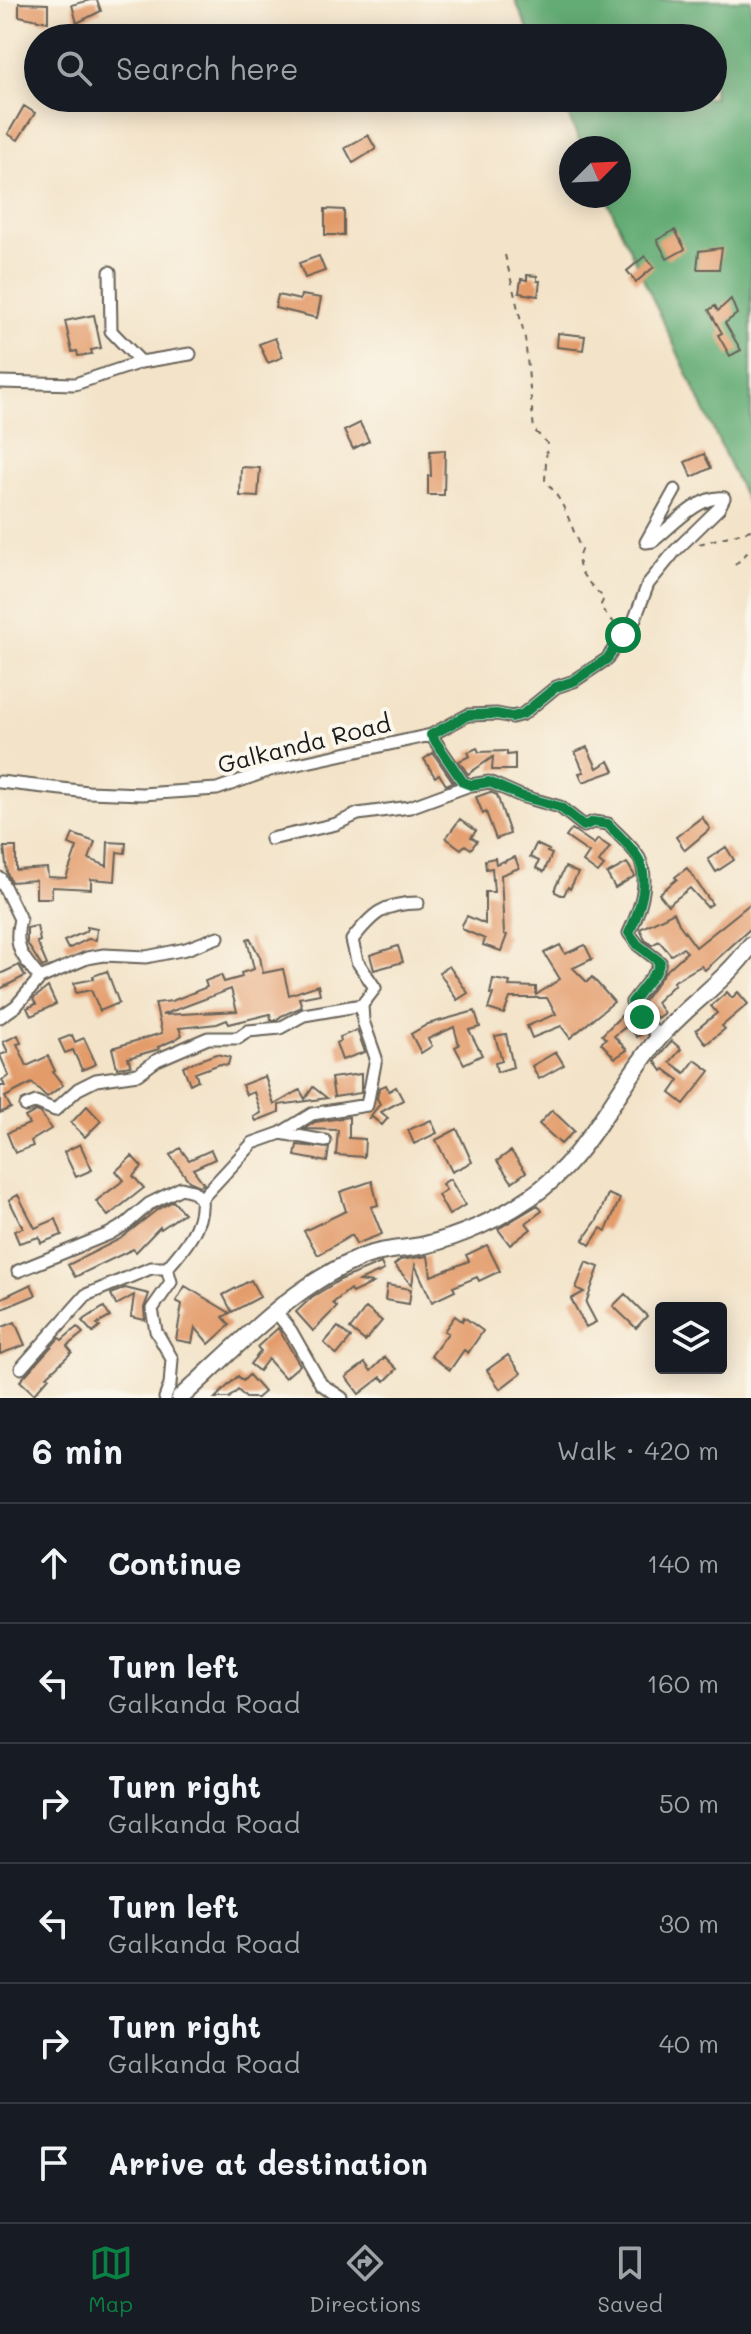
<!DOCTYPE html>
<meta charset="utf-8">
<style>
:root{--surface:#171b24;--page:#20242c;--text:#f1f3f6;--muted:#9ea1a6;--line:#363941;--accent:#0b8043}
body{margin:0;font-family:Mali,sans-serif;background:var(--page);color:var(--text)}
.controls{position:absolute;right:24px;bottom:24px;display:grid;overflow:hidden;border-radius:8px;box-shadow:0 4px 20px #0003}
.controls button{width:72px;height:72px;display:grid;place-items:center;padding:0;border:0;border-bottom:2px solid var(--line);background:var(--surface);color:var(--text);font:40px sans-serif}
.compass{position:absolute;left:559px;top:136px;width:72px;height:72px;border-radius:50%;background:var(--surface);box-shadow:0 4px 20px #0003;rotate:66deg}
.stop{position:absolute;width:24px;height:24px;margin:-18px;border:6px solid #0b8043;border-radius:50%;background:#fff}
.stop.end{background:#0b8043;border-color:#fff;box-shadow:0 2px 8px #0008}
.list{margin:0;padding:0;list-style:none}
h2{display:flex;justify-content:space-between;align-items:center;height:104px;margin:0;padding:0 32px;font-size:34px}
h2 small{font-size:26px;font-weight:400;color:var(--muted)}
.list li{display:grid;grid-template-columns:52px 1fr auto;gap:24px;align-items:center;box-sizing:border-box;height:120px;padding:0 32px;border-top:2px solid var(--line)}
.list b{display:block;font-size:30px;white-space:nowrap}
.list p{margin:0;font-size:26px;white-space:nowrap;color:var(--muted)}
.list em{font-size:26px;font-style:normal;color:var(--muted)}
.icon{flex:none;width:44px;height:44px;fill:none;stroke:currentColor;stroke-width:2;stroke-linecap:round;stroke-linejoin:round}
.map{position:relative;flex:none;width:751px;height:1398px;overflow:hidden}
.search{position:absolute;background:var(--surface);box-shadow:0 4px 20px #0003;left:24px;right:24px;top:24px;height:88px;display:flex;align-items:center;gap:20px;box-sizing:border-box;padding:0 28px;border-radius:44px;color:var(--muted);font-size:30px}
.sheet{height:824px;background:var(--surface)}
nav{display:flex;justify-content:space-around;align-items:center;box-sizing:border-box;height:112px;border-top:2px solid var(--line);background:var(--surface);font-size:22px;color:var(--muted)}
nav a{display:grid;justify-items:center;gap:4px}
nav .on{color:var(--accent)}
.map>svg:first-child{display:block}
</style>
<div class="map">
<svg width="751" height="1398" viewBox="0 0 751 1398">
<rect width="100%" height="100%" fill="#fbf7ec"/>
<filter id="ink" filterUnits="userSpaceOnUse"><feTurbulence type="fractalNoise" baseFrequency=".0125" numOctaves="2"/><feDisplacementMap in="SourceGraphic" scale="16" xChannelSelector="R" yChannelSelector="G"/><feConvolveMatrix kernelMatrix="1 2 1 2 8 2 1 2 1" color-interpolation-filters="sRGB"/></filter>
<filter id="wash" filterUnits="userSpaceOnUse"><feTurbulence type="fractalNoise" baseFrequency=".006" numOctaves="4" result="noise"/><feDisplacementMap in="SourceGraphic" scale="32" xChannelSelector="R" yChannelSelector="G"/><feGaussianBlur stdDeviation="1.8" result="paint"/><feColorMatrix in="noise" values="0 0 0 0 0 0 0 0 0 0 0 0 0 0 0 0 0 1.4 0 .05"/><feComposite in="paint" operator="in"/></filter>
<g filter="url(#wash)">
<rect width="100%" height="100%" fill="#f3e3c8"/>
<path fill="#64ac74" stroke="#406448" stroke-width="2" d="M515,0H751V511L605,196H619V148H583L560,98H713V38H532Z"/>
<g id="blocks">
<path fill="#e39b6b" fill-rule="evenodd" d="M90,0H97L101,11L77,23L72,5Z
M19,3L48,4V22L19,16Z
M24,106L35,113L18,140L8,134Z
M368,135L376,149L353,163L345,148Z
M325,209L344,210V235H325Z
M675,230L685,249L667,259L657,240Z
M722,248L719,269H697L699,251Z
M319,256L325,271L305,278L299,263Z
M645,256L654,267L636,282L627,271Z
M527,275L537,276V281H540L538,296L519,293L521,279L527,280Z
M278,295L300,300L301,295L321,298L317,318L275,308Z
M731,299L737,314L725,323L741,350L730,356L718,335L722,333L709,310L715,306L718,311Z
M94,315L101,348L91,350L92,354L78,356L77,351L72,352L65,321Z
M558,333L585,336L583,350L557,347Z
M275,338L283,357L268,363L259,344Z
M360,423L369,441L353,449L344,431Z
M445,450L444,495H428V476H431L430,451Z
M704,454L711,468L692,477L685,462Z
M241,467L260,468L258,497L240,496Z
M587,747L597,768L609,761L614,771L583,782L579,773L584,772L575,752Z
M477,748L479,752L507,751V755L515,754V770H492L493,757L468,774L459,761L470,756L468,752Z
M433,753L453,782L446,785L439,774L435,777L424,759Z
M490,792L497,795L510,834L496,839L486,812L483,814L476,797Z
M702,817L710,829L685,850L676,837Z
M460,819L476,831L471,837L477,841L471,849L465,845L461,849L446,838Z
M572,829L594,844L598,839L610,847L599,862L604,866L598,873L583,862L589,853L566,837Z
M73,834L95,842L89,859L107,866L108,842L126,843L125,853L117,852L115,881L91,879V889L52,887V898H36V880L11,882L7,873L4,847H16V870L47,868L48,877L66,878L77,847L69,844Z
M536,844L549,850L547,852L552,854L544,872L536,868L539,861L530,857Z
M726,847L734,860L716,872L708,859Z
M515,857L519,868L501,875L504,934L507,935L501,951L483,945L485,939L462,929V925L467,916L485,924V892H494L492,868L486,869L485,860L495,858L496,864L504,861L505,863L504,861Z
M627,863L635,876L615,888L607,874Z
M565,867L578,873L570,889L568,887L564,895H561L555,892V888Z
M687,868L712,904L707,907L690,888L668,905L659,894L677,879L675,877Z
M751,903V928L705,970L701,966L673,982L675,984L656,1002L664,1013L657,1018L643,1002L665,972L687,952L683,948L671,955L659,941L652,945L645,940L640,929L674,912L679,924L696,947Z
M37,926L40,941L37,942L47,965L42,967L27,943V928Z
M87,927L97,929L96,940L88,939L68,949L64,941L87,931Z
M250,938L260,957L263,973L283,969L289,995L318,985L320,994L299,998L302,1007L281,1016L277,1020H271L270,1014L229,1024L227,1020L217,1024L179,1028L182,1035L174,1040L158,1047L159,1049L128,1058L131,1066L117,1068L112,1048L162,1033L155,1003L172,1001L207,987L205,981L221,975L224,982L242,977L241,973L254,969L247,939ZM231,989L237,1011L162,1015Z
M560,945L565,954L585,945L592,959L573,968L587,982L592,977L614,1002L570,1038L561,1026L532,1038L527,1026L556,1014L547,998H510L504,1014L488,1009L493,994H490L493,979L510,982L509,986L536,987V995L560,979L544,953Z
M398,946L403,962L374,970L370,955Z
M19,965L25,976L0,989V974Z
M449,966L468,993L457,1000L439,972Z
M107,971L119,1003L100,1011L91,990L76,993L74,983L94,979L93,976Z
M48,987L56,1004L31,1016L27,1008L36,1004L33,999Z
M727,992L732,998L738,992L748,1004L722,1026L725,1029L706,1044L696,1030L717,1013L711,1006Z
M627,1010L644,1032L637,1037L628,1025L614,1036L627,1050L615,1058L601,1043L606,1039L602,1035Z
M475,1011L480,1027L469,1030L482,1055L464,1064L455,1047L459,1045L454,1027L428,1039L432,1046L421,1053L411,1034L428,1024Z
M357,1030L365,1052L342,1060L336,1043L341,1041L340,1037Z
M506,1034L513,1067L497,1072L495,1063L502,1061L495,1036Z
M18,1035L21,1043L17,1044L27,1066L48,1056L55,1071L53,1072L63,1085L47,1097L32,1083L5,1097L11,1108L0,1113V1086H5L2,1080L9,1076L0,1055L8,1052L3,1042Z
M72,1035L75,1042L84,1038L96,1064L82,1070L73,1050L65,1053L59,1040Z
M672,1041L681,1049L670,1062L685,1073L695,1060L710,1071L684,1104L670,1093L679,1080L664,1069L662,1071L655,1061Z
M556,1052L564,1065L539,1079L532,1066Z
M216,1054L230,1057L228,1065L220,1064L195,1073L198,1080L190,1084L183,1066Z
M361,1074V1093L334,1097L331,1078Z
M265,1076L274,1105L300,1090L305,1099L313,1087L327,1098L279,1105V1112L256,1121L254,1117L261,1113L254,1092L246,1095L242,1085Z
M386,1085L389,1091L396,1087L403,1100L381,1112L388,1118L382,1125L372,1117L368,1119L380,1104L377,1098L379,1088Z
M87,1106L101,1121L85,1137L71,1123Z
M552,1110L574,1131L561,1144L539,1124Z
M36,1111L41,1113L51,1129L31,1141L33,1146L15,1153L7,1133L29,1124L25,1117Z
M349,1117V1138L365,1139L364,1157L336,1155L338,1130L304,1129L315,1122Z
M431,1120L437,1133L414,1144L408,1130Z
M457,1129L472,1162L452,1172L436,1140Z
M80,1144L92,1170L76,1177L64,1152Z
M297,1145L329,1148L327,1162L295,1156Z
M180,1148L189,1160L211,1150L215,1159L193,1169L204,1184L200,1186L189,1181L170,1155Z
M511,1151L526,1172L512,1182L497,1161Z
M132,1156L142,1167L133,1176L144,1188L108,1216L96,1201L124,1180L116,1171Z
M450,1179L465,1205L449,1215L438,1195L446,1190L442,1184Z
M372,1181L378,1205L371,1207L382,1234L356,1244L352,1235L318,1255L304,1231L346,1211L340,1192Z
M608,1194L620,1199L606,1231L601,1228L590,1245L583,1240L597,1220Z
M18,1195L35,1228L56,1219L62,1235L41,1243L39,1237L19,1243L14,1231L23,1228L9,1200Z
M173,1201L184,1213L161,1229L160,1227L136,1252L133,1249L75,1277L68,1265L120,1239L158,1209Z
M538,1205L542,1211L526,1223L531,1229L510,1245L498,1229Z
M487,1245L500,1271L479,1281L477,1277L453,1287L455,1291L432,1302L415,1265L412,1285L394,1265L400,1260L428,1256L431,1276L469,1261L466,1255Z
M586,1262L599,1267L586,1303L596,1322L586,1327L571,1299L584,1292L576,1288Z
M381,1263L384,1270L359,1281L373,1283L352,1293L350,1289L333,1303L337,1307L313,1331L296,1312L312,1297L340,1280Z
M251,1280L260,1297L232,1312L223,1295Z
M31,1284L36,1295L0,1310V1299Z
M387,1285L411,1289L409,1304L385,1300Z
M185,1286L230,1313L223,1317L230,1325L209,1344L195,1327L192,1343L176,1340L182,1304L176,1301Z
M125,1288L149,1294L144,1308L145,1320L131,1317L134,1295L116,1305L111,1294Z
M625,1294L647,1316L636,1328L613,1306Z
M104,1307L110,1317L97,1324L100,1327L93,1333L82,1321Z
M366,1308L382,1321L365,1341L350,1329Z
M455,1316L462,1321L464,1317L483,1331L468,1353L464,1350L450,1370L431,1356L448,1333L444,1331Z
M15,1322L25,1345L0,1354V1328Z
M77,1327L83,1333L67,1346L72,1352L47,1376L49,1377L34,1394L20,1381L59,1338L62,1340Z
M338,1327L351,1338L337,1355L324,1343Z
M278,1328L300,1365L285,1378L268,1359L259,1371L250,1364L261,1351L257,1347Z
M508,1355L521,1373L500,1389L487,1370Z
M385,1357L397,1369L385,1381L381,1377L359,1394L346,1377L365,1363L371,1371Z
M249,1375L264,1392L257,1398H246L238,1390L229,1398H215L238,1376L243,1381Z"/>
</g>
</g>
<g filter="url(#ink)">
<use href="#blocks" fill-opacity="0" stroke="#676258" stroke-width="2"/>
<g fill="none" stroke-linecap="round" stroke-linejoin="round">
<g stroke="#676258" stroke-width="15">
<path id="street" d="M110,272L111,331L141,362
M0,382L75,384L141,362L190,354
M431,735L468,715L497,714L512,717L523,714L556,687L574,681L607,659L623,635L631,629L648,584L675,551L719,508L724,498C700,494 671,527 653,541L646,542L675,490
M0,782L88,792L142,794L217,789L270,770L431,735L463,782L471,785L489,782L521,796L560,807L584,826L593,822L608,824C617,834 632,846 639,858C651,880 639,912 629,933L638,945L660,962L657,970L632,1002L659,1038
M271,839L336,824L358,814L410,807L470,785
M0,878L20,919C13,947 22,957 40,978
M0,1017L16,1006L40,978L87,958L104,955L146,957L186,949L218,937
M26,1106L36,1102L55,1110L78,1089L96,1080L138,1074L157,1060L208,1038H238L248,1031L280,1028L304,1015L362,1005L375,988L357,961L352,940C372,914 384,903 418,903
M281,1133L312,1114L367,1105L376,1058L363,1021L362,1005
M201,1199L253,1143L281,1133L325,1141
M18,1271L109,1234L126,1224L149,1204L181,1188L193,1191L201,1199C204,1225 184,1249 167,1268
M275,1311L291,1331L321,1384L342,1398
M21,1368L86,1295L151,1268H167L171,1282L152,1309L156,1331L172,1359L170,1385L165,1398"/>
</g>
<g stroke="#676258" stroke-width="20">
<path id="primary" d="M180,1398C237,1347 289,1288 360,1258C381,1249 403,1250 425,1245C461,1236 499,1219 529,1198C588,1159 614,1091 658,1039C688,1004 724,983 751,945"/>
</g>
<path stroke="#676258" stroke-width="2" stroke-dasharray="6 6" stroke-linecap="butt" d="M505,255L525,338L534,430L547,443L545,481C564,500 571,525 581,550C572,570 591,585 604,598L600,607L618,627
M699,544L751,530
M735,565L751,549"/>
<use href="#street" stroke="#fff" stroke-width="11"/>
<use href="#primary" stroke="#fff" stroke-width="16"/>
</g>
</g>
<g fill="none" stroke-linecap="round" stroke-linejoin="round" filter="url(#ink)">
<path stroke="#0b8043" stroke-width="10" d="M623,635L607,659L574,681L556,687L523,714L512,717L497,714L468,715L431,735L463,782L471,785L489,782L521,796L560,807L584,826L593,822L608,824C617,834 631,846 638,858C651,880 639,912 629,933L638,945L660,962L657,970L632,1002L642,1017"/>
</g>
<g text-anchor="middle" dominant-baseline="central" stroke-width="8" stroke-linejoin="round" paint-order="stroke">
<g font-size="24" fill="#1c1c1c" stroke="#fbf7ec">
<text transform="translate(304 743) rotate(-14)">Galkanda Road</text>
</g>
</g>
</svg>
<div class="controls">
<button><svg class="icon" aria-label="layers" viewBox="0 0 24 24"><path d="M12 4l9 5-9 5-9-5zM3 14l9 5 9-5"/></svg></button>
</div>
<svg class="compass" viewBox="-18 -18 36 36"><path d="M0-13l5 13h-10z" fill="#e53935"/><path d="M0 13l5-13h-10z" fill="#9ea1a6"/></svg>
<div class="stop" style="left:623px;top:635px"></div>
<div class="stop end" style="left:642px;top:1017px"></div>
<div class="search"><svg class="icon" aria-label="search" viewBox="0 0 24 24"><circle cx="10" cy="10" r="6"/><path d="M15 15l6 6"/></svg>Search here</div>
</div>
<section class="sheet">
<h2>6 min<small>Walk · 420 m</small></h2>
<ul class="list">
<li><svg class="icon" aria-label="ahead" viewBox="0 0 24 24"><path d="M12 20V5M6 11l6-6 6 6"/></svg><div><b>Continue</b></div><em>140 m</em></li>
<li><svg class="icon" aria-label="left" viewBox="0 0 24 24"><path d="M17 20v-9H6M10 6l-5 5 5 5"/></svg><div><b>Turn left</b><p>Galkanda Road</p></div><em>160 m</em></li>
<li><svg class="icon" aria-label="right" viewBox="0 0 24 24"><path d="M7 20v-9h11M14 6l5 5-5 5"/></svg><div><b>Turn right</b><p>Galkanda Road</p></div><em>50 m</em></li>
<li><svg class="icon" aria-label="left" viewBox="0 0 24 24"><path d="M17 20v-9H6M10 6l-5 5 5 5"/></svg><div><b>Turn left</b><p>Galkanda Road</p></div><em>30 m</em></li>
<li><svg class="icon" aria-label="right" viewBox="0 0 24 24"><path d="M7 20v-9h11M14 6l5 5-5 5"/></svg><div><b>Turn right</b><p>Galkanda Road</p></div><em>40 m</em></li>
<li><svg class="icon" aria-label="arrive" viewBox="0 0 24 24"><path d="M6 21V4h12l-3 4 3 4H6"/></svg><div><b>Arrive at destination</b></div></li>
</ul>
</section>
<nav>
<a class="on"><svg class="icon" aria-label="map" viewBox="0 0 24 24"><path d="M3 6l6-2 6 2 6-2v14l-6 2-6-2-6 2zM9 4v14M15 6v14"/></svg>Map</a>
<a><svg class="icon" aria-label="directions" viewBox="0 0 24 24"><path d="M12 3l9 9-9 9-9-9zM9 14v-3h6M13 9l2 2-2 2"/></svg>Directions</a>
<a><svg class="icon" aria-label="saved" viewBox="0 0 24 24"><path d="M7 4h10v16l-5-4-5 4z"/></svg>Saved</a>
</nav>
